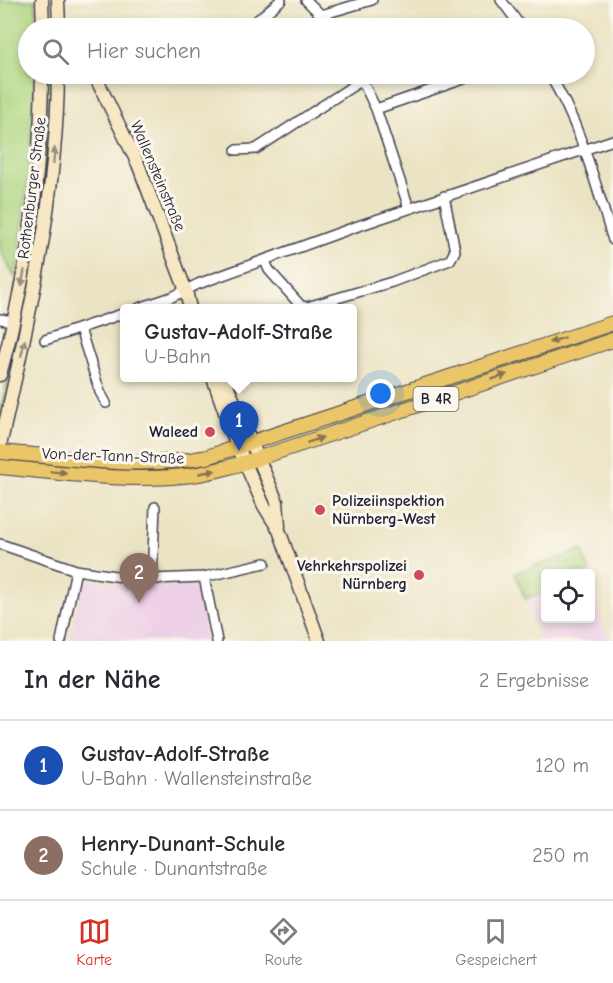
<!DOCTYPE html>
<html lang="de">
<meta charset="utf-8">
<style>
:root{--surface:#fff;--page:#f2f2f3;--text:#2b2b33;--muted:#7c7c81;--line:#e1e1e2;--accent:#d93025}
body{margin:0;font-family:"Comic Neue",sans-serif;background:var(--page);color:var(--text)}
.controls{position:absolute;right:18px;bottom:18px;display:grid;overflow:hidden;border-radius:6px;box-shadow:0 3px 9px #0003}
.controls button{width:54px;height:54px;display:grid;place-items:center;padding:0;border:0;border-bottom:2px solid var(--line);background:var(--surface);color:var(--text);font:30px sans-serif}
.you{position:absolute;left:381px;top:394px;width:21px;height:21px;margin:-15px;border:4px solid #fff;border-radius:50%;background:#1a73e8;box-shadow:0 0 0 9px #1a73e833}
.badge{display:grid;place-items:center;width:39px;height:39px;border-radius:50%;background:var(--accent);color:#fff;font-size:20px;font-weight:700}
.pin{position:absolute;translate:-50% -50px;filter:drop-shadow(0 2px 3px #0008)}
.pin::after{content:'';position:absolute;top:32px;width:21px;height:18px;background:inherit;clip-path:polygon(0 0,100% 0,50% 100%)}
.popup{position:absolute;left:120px;top:304px;width:237px;height:78px;box-sizing:border-box;display:grid;place-content:center;border-radius:6px;background:var(--surface);filter:drop-shadow(0 2px 4px #0005);font-size:20px;white-space:nowrap;color:var(--muted)}
.popup b{font-size:22px;color:var(--text)}
.popup::after{content:'';position:absolute;left:50%;top:100%;margin-left:-12px;border:12px solid transparent;border-top-color:var(--surface)}
.list{margin:0;padding:0;list-style:none}
h2{display:flex;justify-content:space-between;align-items:center;height:78px;margin:0;padding:0 24px;font-size:26px}
h2 small{font-size:20px;font-weight:400;color:var(--muted)}
.list li{display:grid;grid-template-columns:39px 1fr auto;gap:18px;align-items:center;box-sizing:border-box;height:90px;padding:0 24px;border-top:2px solid var(--line)}
.list b{display:block;font-size:22px;white-space:nowrap}
.list p{margin:0;font-size:20px;white-space:nowrap;color:var(--muted)}
.list em{font-size:20px;font-style:normal;color:var(--muted)}
.icon{flex:none;width:33px;height:33px;fill:none;stroke:currentColor;stroke-width:2;stroke-linecap:round;stroke-linejoin:round}
.map{position:relative;flex:none;width:613px;height:641px;overflow:hidden}
.search{position:absolute;background:var(--surface);box-shadow:0 3px 9px #0003;left:18px;right:18px;top:18px;height:66px;display:flex;align-items:center;gap:15px;box-sizing:border-box;padding:0 21px;border-radius:33px;color:var(--muted);font-size:22px}
.sheet{height:258px;background:var(--surface)}
nav{display:flex;justify-content:space-around;align-items:center;box-sizing:border-box;height:84px;border-top:2px solid var(--line);background:var(--surface);font-size:16px;color:var(--muted)}
nav a{display:grid;justify-items:center;gap:3px}
nav .on{color:var(--accent)}
.map>svg:first-child{display:block}
</style>
<div class="map">
<svg width="613" height="641" viewBox="0 0 613 641">
<defs>
<pattern id="park-tufts" width="24" height="20" patternUnits="userSpaceOnUse" patternTransform="scale(1.5)"><rect width="24" height="20" fill="#aed580"/><path d="M3 7l-1-3M5 7V3M7 7l1-3M15 17l-1-3M17 17v-4M19 17l1-3" fill="none" stroke="#95b770"/></pattern>
</defs>
<rect width="100%" height="100%" fill="#fbf7ec"/>
<filter id="ink" filterUnits="userSpaceOnUse"><feTurbulence type="fractalNoise" baseFrequency=".0167" numOctaves="2"/><feDisplacementMap in="SourceGraphic" scale="12" xChannelSelector="R" yChannelSelector="G"/><feConvolveMatrix kernelMatrix="1 2 1 2 8 2 1 2 1" color-interpolation-filters="sRGB"/></filter>
<filter id="wash" filterUnits="userSpaceOnUse"><feTurbulence type="fractalNoise" baseFrequency=".008" numOctaves="4" result="noise"/><feDisplacementMap in="SourceGraphic" scale="24" xChannelSelector="R" yChannelSelector="G"/><feGaussianBlur stdDeviation="1.35" result="paint"/><feColorMatrix in="noise" values="0 0 0 0 0 0 0 0 0 0 0 0 0 0 0 0 0 1.4 0 .05"/><feComposite in="paint" operator="in"/></filter>
<g filter="url(#wash)">
<rect width="100%" height="100%" fill="#ebe4c4"/>
<path fill="#eed0e7" d="M83,579L131,585L196,587L208,641H70Z
M591,588L609,641H540L525,599L545,592L546,618H590Z"/>
<path fill="#aed580" stroke="#687c5e" stroke-width="1.5" d="M0,0H35L37,28H28V74H35C32,142 26,208 16,276H14L0,250Z
M47,74H55L42,229L0,427V412C12,360 26,308 33,255C41,195 43,134 47,74Z
M613,329V336L330,427L417,393Z"/>
<path fill="url(#park-tufts)" stroke="#687c5e" stroke-width="1.5" d="M582,550L590,573L546,574L545,592L525,599L515,573Z"/>
</g>
<g filter="url(#ink)">
<g fill="none" stroke-linecap="round" stroke-linejoin="round">
<g stroke="#403f50" stroke-width="12">
<path id="street" d="M306,0L321,15L331,28
M501,0L522,28
M321,15L372,0
M248,28L281,0
M359,74L376,109L409,208
M549,74C581,125 595,183 613,240
M376,109L478,74
M236,150L256,149L362,80
M265,261L269,270L301,306L307,307L392,282L450,260L455,251L444,196
M139,308L172,297L198,284L358,226L613,140
M0,319L14,321
M80,329L100,392L106,403
M45,340L125,313
M0,544L76,570L122,577L152,579L204,577L265,563
M204,577L217,641
M152,579L155,507
M61,641L76,570"/>
</g>
<g stroke="#403f50" stroke-width="15">
<path id="secondary" d="M42,0L43,28
M58,0L59,28
M94,74L138,164L186,291L190,308
M0,375C27,277 41,176 42,74
M213,378L234,438L256,488L264,506L279,530L319,641
M224,378L277,502L279,526
M0,446C28,323 57,201 58,74"/>
</g>
<g stroke="#403f50" stroke-width="16">
<path id="primary" d="M0,452C67,457 140,470 207,457L613,323
M0,467C63,473 130,483 192,475C215,472 237,465 259,458L613,340"/>
</g>
<use href="#street" stroke="#fff" stroke-width="9"/>
<use href="#secondary" stroke="#f7e8c3" stroke-width="12"/>
<use href="#primary" stroke="#ebc669" stroke-width="14"/>
</g>
<defs><path id="oneway-solid" d="M-6-.8H1V-3.2L6.5 0L1 3.2V.8H-6Z" transform="scale(1.5)"/></defs>
<g fill="#978f86">
<use href="#oneway-solid" transform="translate(54 156) rotate(-85)"/>
<use href="#oneway-solid" transform="translate(23 278) rotate(101)"/>
<use href="#oneway-solid" transform="translate(23 348) rotate(-77)"/>
</g>
<g fill="#867452">
<use href="#oneway-solid" transform="translate(557 340) rotate(162)"/>
<use href="#oneway-solid" transform="translate(499 377) rotate(-19)"/>
<use href="#oneway-solid" transform="translate(315 440) rotate(-19)"/>
<use href="#oneway-solid" transform="translate(58 472) rotate(4)"/>
<use href="#oneway-solid" transform="translate(207 472) rotate(-11)"/>
</g>
</g>
<g fill="#d1495b" stroke="#fbf7ec" stroke-width="2">
<circle cx="210" cy="432" r="6"/>
<circle cx="320" cy="510" r="6"/>
<circle cx="419" cy="575" r="6"/>
</g>
<g text-anchor="middle" dominant-baseline="central" stroke-width="6" stroke-linejoin="round" paint-order="stroke">
<rect fill="#fbf7ec" stroke="#636270" stroke-width="1.5" x="413.5" y="387" width="45" height="24" rx="4.5"/>
<g font-size="15" font-weight="bold" fill="#22223b">
<text x="436" y="399">B 4R</text>
</g>
<g font-size="16" fill="#22223b" stroke="#fbf7ec">
<text transform="translate(158 176) rotate(67)">Wallensteinstraße</text>
<text transform="translate(32 188) rotate(-83)">Rothenburger Straße</text>
<text transform="translate(113 456) rotate(2)">Von-der-Tann-Straße</text>
</g>
<g font-size="16" font-weight="bold" fill="#22223b" stroke="#fbf7ec" text-anchor="end">
<text x="198" y="432">Waleed</text>
<text x="332" y="501" text-anchor="start">Polizeiinspektion<tspan x="332" dy="18">Nürnberg-West</tspan></text>
<text x="407" y="566">Vehrkehrspolizei<tspan x="407" dy="18">Nürnberg</tspan></text>
</g>
</g>
</svg>
<div class="controls">
<button><svg class="icon" aria-label="locate" viewBox="0 0 24 24"><circle cx="12" cy="12" r="6"/><path d="M12 2v4M12 18v4M2 12h4M18 12h4"/></svg></button>
</div>
<div class="you"></div>
<div class="pin badge" style="left:239px;top:451px;background:#1a4fb4">1</div>
<div class="popup"><b>Gustav-Adolf-Straße</b>U-Bahn</div>
<div class="pin badge" style="left:139px;top:603px;background:#8d6e63">2</div>
<div class="search"><svg class="icon" aria-label="search" viewBox="0 0 24 24"><circle cx="10" cy="10" r="6"/><path d="M15 15l6 6"/></svg>Hier suchen</div>
</div>
<section class="sheet">
<h2>In der Nähe<small>2 Ergebnisse</small></h2>
<ul class="list">
<li><span class="badge" style="background:#1a4fb4">1</span><div><b>Gustav-Adolf-Straße</b><p>U-Bahn · Wallensteinstraße</p></div><em>120 m</em></li>
<li><span class="badge" style="background:#8d6e63">2</span><div><b>Henry-Dunant-Schule</b><p>Schule · Dunantstraße</p></div><em>250 m</em></li>
</ul>
</section>
<nav>
<a class="on"><svg class="icon" aria-label="map" viewBox="0 0 24 24"><path d="M3 6l6-2 6 2 6-2v14l-6 2-6-2-6 2zM9 4v14M15 6v14"/></svg>Karte</a>
<a><svg class="icon" aria-label="directions" viewBox="0 0 24 24"><path d="M12 3l9 9-9 9-9-9zM9 14v-3h6M13 9l2 2-2 2"/></svg>Route</a>
<a><svg class="icon" aria-label="saved" viewBox="0 0 24 24"><path d="M7 4h10v16l-5-4-5 4z"/></svg>Gespeichert</a>
</nav>
